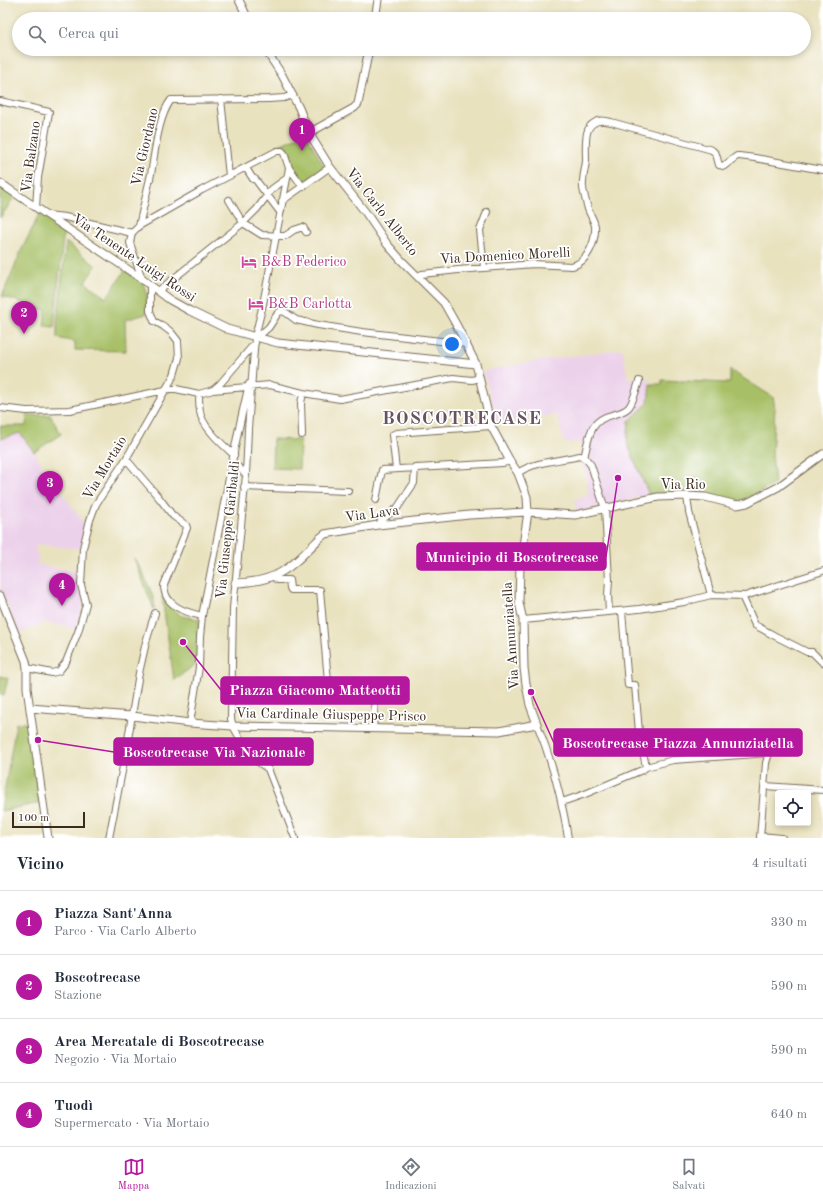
<!DOCTYPE html>
<html lang="it">
<meta charset="utf-8">
<style>
:root{--surface:#fff;--page:#f6f6f7;--text:#1f2937;--muted:#747a83;--line:#e0e1e3;--accent:#b5179e}
body{margin:0;font-family:"Old Standard TT",serif;background:var(--page);color:var(--text)}
.controls{position:absolute;right:12px;bottom:12px;display:grid;overflow:hidden;border-radius:4px;box-shadow:0 2px 6px #0003}
.controls button{width:36px;height:36px;display:grid;place-items:center;padding:0;border:0;border-bottom:1px solid var(--line);background:var(--surface);color:var(--text);font:20px sans-serif}
.scale{position:absolute;left:12px;bottom:10px;width:73px;box-sizing:border-box;padding-left:4px;border:2px solid #3b2a1e;border-top:0;font-size:11px;line-height:14px;white-space:nowrap;color:#3b2a1e;-webkit-text-stroke:3px #fff;paint-order:stroke}
.you{position:absolute;left:452px;top:344px;width:14px;height:14px;margin:-10px;border:3px solid #fff;border-radius:50%;background:#1a73e8;box-shadow:0 0 0 6px #1a73e833}
.badge{display:grid;place-items:center;width:26px;height:26px;border-radius:50%;background:var(--accent);color:#fff;font-size:13px;font-weight:700}
.pin{position:absolute;translate:-50% -33px;filter:drop-shadow(0 1px 2px #0008)}
.pin::after{content:'';position:absolute;top:21px;width:14px;height:12px;background:inherit;clip-path:polygon(0 0,100% 0,50% 100%)}
.list{margin:0;padding:0;list-style:none}
h2{display:flex;justify-content:space-between;align-items:center;height:52px;margin:0;padding:0 16px;font-size:17px}
h2 small{font-size:13px;font-weight:400;color:var(--muted)}
.list li{display:grid;grid-template-columns:26px 1fr auto;gap:12px;align-items:center;box-sizing:border-box;height:64px;padding:0 16px;border-top:1px solid var(--line)}
.list b{display:block;font-size:15px;white-space:nowrap}
.list p{margin:0;font-size:13px;white-space:nowrap;color:var(--muted)}
.list em{font-size:13px;font-style:normal;color:var(--muted)}
.icon{flex:none;width:22px;height:22px;fill:none;stroke:currentColor;stroke-width:2;stroke-linecap:round;stroke-linejoin:round}
.map{position:relative;flex:none;width:823px;height:838px;overflow:hidden}
.search{position:absolute;background:var(--surface);box-shadow:0 2px 6px #0003;left:12px;right:12px;top:12px;height:44px;display:flex;align-items:center;gap:10px;box-sizing:border-box;padding:0 14px;border-radius:22px;color:var(--muted);font-size:15px}
.sheet{height:308px;background:var(--surface)}
nav{display:flex;justify-content:space-around;align-items:center;box-sizing:border-box;height:56px;border-top:1px solid var(--line);background:var(--surface);font-size:11px;color:var(--muted)}
nav a{display:grid;justify-items:center;gap:2px}
nav .on{color:var(--accent)}
.map>svg:first-child{display:block}
</style>
<div class="map">
<svg width="823" height="838" viewBox="0 0 823 838">
<rect width="100%" height="100%" fill="#fff"/>
<filter id="ink" filterUnits="userSpaceOnUse"><feTurbulence type="fractalNoise" baseFrequency=".025" numOctaves="2"/><feDisplacementMap in="SourceGraphic" scale="8" xChannelSelector="R" yChannelSelector="G"/><feConvolveMatrix kernelMatrix="1 2 1 2 8 2 1 2 1" color-interpolation-filters="sRGB"/></filter>
<filter id="wash" filterUnits="userSpaceOnUse"><feTurbulence type="fractalNoise" baseFrequency=".012" numOctaves="4" result="noise"/><feDisplacementMap in="SourceGraphic" scale="16" xChannelSelector="R" yChannelSelector="G"/><feGaussianBlur stdDeviation="0.9" result="paint"/><feColorMatrix in="noise" values="0 0 0 0 0 0 0 0 0 0 0 0 0 0 0 0 0 1.4 0 .05"/><feComposite in="paint" operator="in"/></filter>
<g filter="url(#wash)">
<rect width="100%" height="100%" fill="#e9e2bf"/>
<path fill="#ecd1ea" d="M622,349L628,378L650,379L648,402L629,421L627,443L649,495L576,512L575,499L589,496L580,442L564,443L557,415L497,421L483,371L531,362Z
M20,433L86,526L81,549L36,544L35,553H39L37,564L80,572L84,603L77,629L44,622L19,634L0,587V439Z"/>
<path fill="#a7c066" stroke="#717542" d="M301,123L307,136L325,168L303,182L289,161L290,153L287,147L285,148L282,147L279,149L277,146L297,137L299,135L296,124Z
M0,186L15,196L0,218Z
M40,213L64,229L54,327L44,326L46,310L24,305V303L2,296L22,249Z
M66,242L96,266L85,282L106,298L125,271L143,283L147,295L146,314L125,320L126,351L75,350V342L57,338V323Z
M730,370L773,397L775,408L772,454L775,484L739,502L730,501L708,494L689,492L649,495L627,443L629,421L648,403L650,384H662V380L730,383Z
M27,415H50L61,434L34,452L20,433L1,439L0,426H26Z
M273,439L300,440L299,469L272,468Z
M134,558L142,571L154,598V610Z
M162,597L181,616L199,619L196,664L174,680Z
M0,676L8,678L4,695L0,694Z
M16,723H30L40,803L1,811Z"/>
</g>
<g filter="url(#ink)">
<g fill="none" stroke-linecap="round" stroke-linejoin="round">
<g stroke="#786a56" stroke-width="8">
<path id="minor" d="M221,99L229,176
M0,101L49,112L38,178L36,207
M246,168L253,179H255L280,212
M289,168L263,304L255,337L248,429L247,453L246,475L233,608L231,719L233,726L250,756L268,769L295,838
M229,200L243,223L262,235L285,236L294,230L303,227L306,232
M282,201L330,167
M47,215L65,217L132,233
M139,226C143,209 147,192 151,174C155,153 158,117 171,100L269,99L284,98L293,95
M484,268L480,230L487,212
M418,276L422,274L458,270L534,264L572,266C588,262 596,241 595,226C594,220 590,215 588,209C586,202 584,195 583,188C582,179 585,170 586,161C586,151 585,142 587,133C588,129 590,125 594,123C599,119 605,121 611,122L712,150L716,154L719,165L724,166L737,156H739L755,158L823,170
M142,279L130,243L132,233L139,226L202,190L277,151H282L284,153L289,168L303,187
M158,291L243,223L257,209L272,189L286,179
M258,337L269,327L278,313L281,311L285,312L296,320L318,325L362,332L467,344
M213,390L270,385L303,393L340,399L453,378L472,380L480,378
M199,394C199,401 199,409 201,416C206,430 223,445 234,455
M0,408L27,411L70,410L170,389H176L199,394L213,390L220,384L255,343
M302,435L301,403L303,393
M584,458C589,438 589,420 612,415C618,413 625,412 629,407C633,402 637,388 639,381
M126,459L160,499L173,516L186,525L187,528L164,585C164,606 185,612 202,616
M232,461L246,475
M396,469L392,435L396,433L491,426
M518,473C532,462 562,460 580,456L586,459L591,465L605,509L609,580L608,595L609,612
M244,487L348,491
M687,496L689,512L711,595
M376,500L382,470L503,463L510,461
M378,525L382,520L398,507L414,483L415,467
M273,576L277,580H289L290,588L291,590H320L328,681
M742,596L755,625L775,636L807,652H812L823,663
M622,611L628,685H635L639,732L646,767
M523,620L639,609L684,602L711,595L745,596L823,571
M27,668L52,673L59,671L66,662L78,632L86,604L81,585L83,548L90,520L96,504L126,459L174,375L179,358L178,341L171,332L163,326L154,321L150,311V285
M298,682L328,681L366,683C378,695 374,714 373,729
M190,723L199,667L200,637L202,616L238,432L249,384
M537,724C552,761 562,799 568,838
M192,759L241,760L250,756
M765,786L823,790
M562,802L585,794L642,770L646,767L673,760L769,753L766,763L760,838
M760,836L782,838
M109,838L126,751L139,673L146,642L155,613"/>
</g>
<g stroke="#786a56" stroke-width="9">
<path id="tertiary" d="M239,0L248,19
M375,19L378,0
M309,133L354,108L358,104L369,49
M0,183L142,279L170,300L190,311L227,329L278,343L476,364
M235,583C279,582 291,567 320,538L325,534L378,525L469,515L528,512L575,515L658,497L687,496L705,497L737,505L747,503L778,487L823,454
M0,596L26,661L27,668V688L48,838
M30,708L132,716L190,723L233,726L499,731L537,724L530,705L526,684L524,668L523,620L519,603L520,566L528,512L527,497L518,473L510,461L491,426L476,364L457,326L444,303L401,260L387,244L366,213L330,167L309,133L299,108L282,75L265,49"/>
</g>
<use href="#minor" stroke="#fff" stroke-width="6"/>
<use href="#tertiary" stroke="#fff" stroke-width="7"/>
</g>
</g>
<defs>
<g id="hotel-bare" transform="scale(1.2)"><path d="M-6-4.5h1.5V1H6V5H4.5V3h-9V5H-6ZM-4 0a1.8 1.8 0 1 1 3.6 0ZM.5 0V-2.5h3Q6-2.5 6 0Z" fill="#d1479c" stroke="#fff" stroke-width="2.5" paint-order="stroke"/></g>
</defs>
<g fill-rule="evenodd">
<use href="#hotel-bare" x="249" y="262"/>
<use href="#hotel-bare" x="256" y="304"/>
</g>
<g text-anchor="middle" dominant-baseline="central" stroke-width="3.5" stroke-linejoin="round" paint-order="stroke">
<g font-size="14" fill="#3b2a1e" stroke="#fff">
<text transform="translate(145 147) rotate(-77)">Via Giordano</text>
<text transform="translate(31 157) rotate(-82)">Via Balzano</text>
<text transform="translate(382 212) rotate(52)">Via Carlo Alberto</text>
<text transform="translate(505 256) rotate(-3)">Via Domenico Morelli</text>
<text transform="translate(134 258) rotate(34)">Via Tenente Luigi Rossi</text>
<text transform="translate(105 468) rotate(-59)">Via Mortaio</text>
<text x="683" y="485">Via Rio</text>
<text transform="translate(372 514) rotate(-8)">Via Lava</text>
<text transform="translate(228 530) rotate(-84)">Via Giuseppe Garibaldi</text>
<text transform="translate(511 636) rotate(-94)">Via Annunziatella</text>
<text transform="translate(331 715) rotate(1)">Via Cardinale Giuspeppe Prisco</text>
</g>
<g font-size="14" fill="#b23c85" stroke="#fff" text-anchor="start">
<text x="261" y="262">B&amp;B Federico</text>
<text x="268" y="304">B&amp;B Carlotta</text>
</g>
<g font-size="18" font-weight="bold" letter-spacing="1" fill="#685461" stroke="#fff">
<text x="462" y="419">BOSCOTRECASE</text>
</g>
</g>
<path fill="none" stroke="#b5179e" stroke-width="1.5" d="M618 478L606 557M183 642L221 690M531 692L554 743M38 740L114 752"/>
<g fill="#b5179e" stroke="#fff" stroke-width="1.5">
<circle cx="618" cy="478" r="4"/>
<circle cx="183" cy="642" r="4"/>
<circle cx="531" cy="692" r="4"/>
<circle cx="38" cy="740" r="4"/>
</g>
<g fill="#b5179e" stroke="#b5179e" stroke-width="1.5">
<rect x="417" y="543" width="189" height="27" rx="4"/>
<rect x="221" y="677" width="188" height="27" rx="4"/>
<rect x="554" y="729" width="248" height="27" rx="4"/>
<rect x="114" y="738" width="199" height="27" rx="4"/>
</g>
<g font-size="15" text-anchor="middle" font-weight="bold" fill="#fff">
<text x="512" y="562">Municipio di Boscotrecase</text>
<text x="315" y="695">Piazza Giacomo Matteotti</text>
<text x="678" y="748">Boscotrecase Piazza Annunziatella</text>
<text x="214" y="757">Boscotrecase Via Nazionale</text>
</g>
</svg>
<div class="controls">
<button><svg class="icon" aria-label="locate" viewBox="0 0 24 24"><circle cx="12" cy="12" r="6"/><path d="M12 2v4M12 18v4M2 12h4M18 12h4"/></svg></button>
</div>
<div class="scale">100 m</div>
<div class="you"></div>
<div class="pin badge" style="left:302px;top:151px">1</div>
<div class="pin badge" style="left:24px;top:334px">2</div>
<div class="pin badge" style="left:50px;top:504px">3</div>
<div class="pin badge" style="left:62px;top:606px">4</div>
<div class="search"><svg class="icon" aria-label="search" viewBox="0 0 24 24"><circle cx="10" cy="10" r="6"/><path d="M15 15l6 6"/></svg>Cerca qui</div>
</div>
<section class="sheet">
<h2>Vicino<small>4 risultati</small></h2>
<ul class="list">
<li><span class="badge">1</span><div><b>Piazza Sant'Anna</b><p>Parco · Via Carlo Alberto</p></div><em>330 m</em></li>
<li><span class="badge">2</span><div><b>Boscotrecase</b><p>Stazione</p></div><em>590 m</em></li>
<li><span class="badge">3</span><div><b>Area Mercatale di Boscotrecase</b><p>Negozio · Via Mortaio</p></div><em>590 m</em></li>
<li><span class="badge">4</span><div><b>Tuodì</b><p>Supermercato · Via Mortaio</p></div><em>640 m</em></li>
</ul>
</section>
<nav>
<a class="on"><svg class="icon" aria-label="map" viewBox="0 0 24 24"><path d="M3 6l6-2 6 2 6-2v14l-6 2-6-2-6 2zM9 4v14M15 6v14"/></svg>Mappa</a>
<a><svg class="icon" aria-label="directions" viewBox="0 0 24 24"><path d="M12 3l9 9-9 9-9-9zM9 14v-3h6M13 9l2 2-2 2"/></svg>Indicazioni</a>
<a><svg class="icon" aria-label="saved" viewBox="0 0 24 24"><path d="M7 4h10v16l-5-4-5 4z"/></svg>Salvati</a>
</nav>
